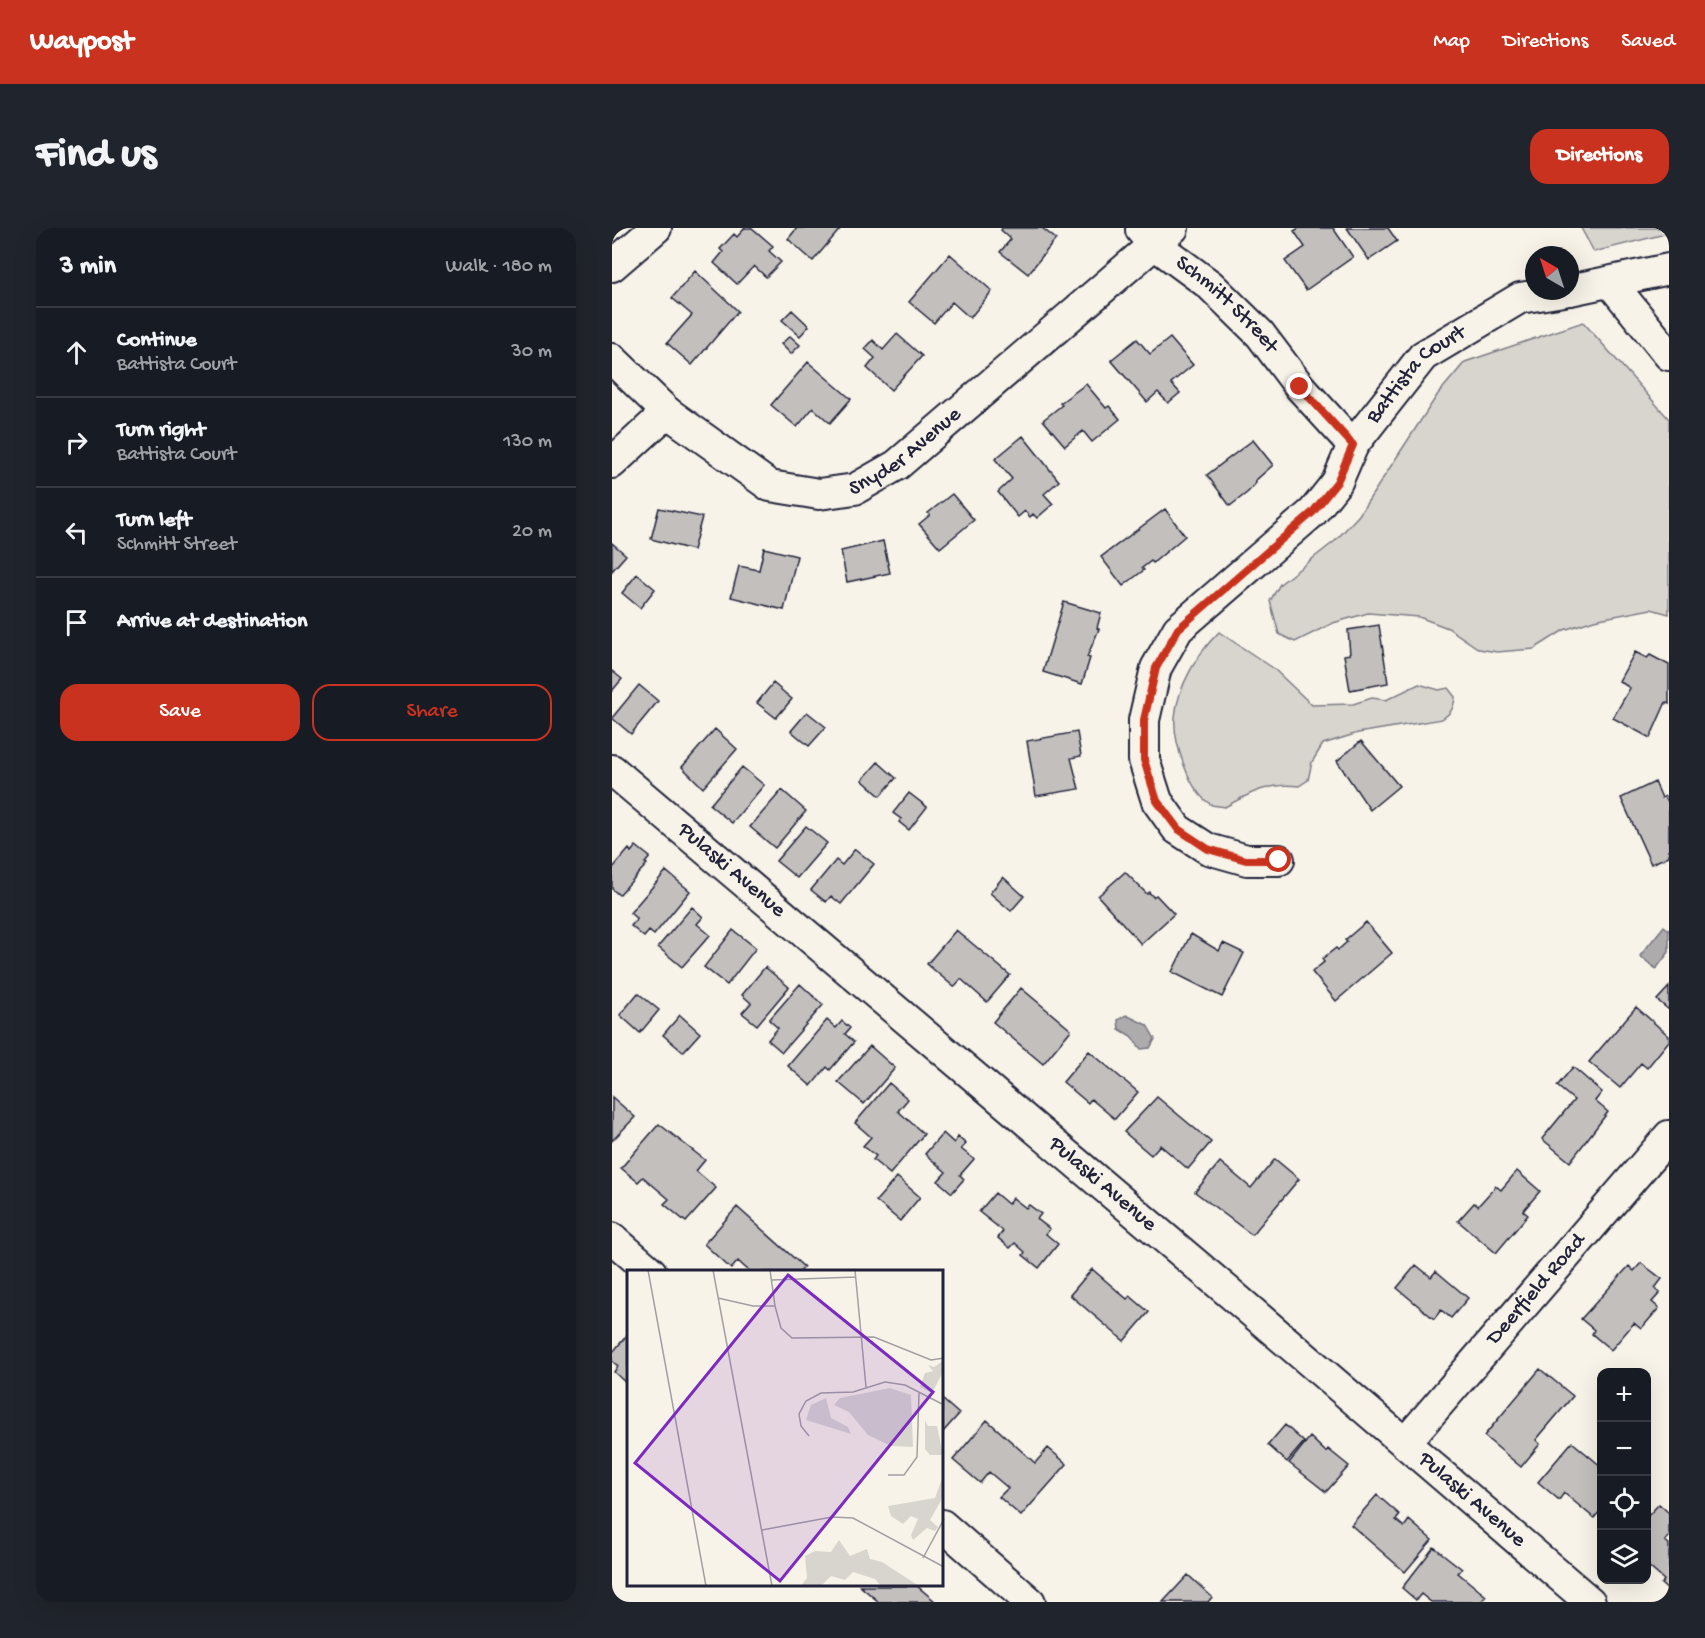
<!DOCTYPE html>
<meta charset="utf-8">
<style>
:root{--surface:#171b24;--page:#20242c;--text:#f1f3f6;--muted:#9ea1a6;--line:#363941;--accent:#c8321e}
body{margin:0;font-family:"Gochi Hand",sans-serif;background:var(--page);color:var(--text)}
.controls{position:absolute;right:18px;bottom:18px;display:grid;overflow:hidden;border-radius:12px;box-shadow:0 6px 24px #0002}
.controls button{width:54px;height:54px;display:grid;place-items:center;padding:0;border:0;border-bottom:2px solid var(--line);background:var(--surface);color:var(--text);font:30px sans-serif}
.compass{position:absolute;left:913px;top:18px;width:54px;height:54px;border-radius:50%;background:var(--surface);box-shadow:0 6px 24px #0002;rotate:321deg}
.stop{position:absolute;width:18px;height:18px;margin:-14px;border:4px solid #c8321e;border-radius:50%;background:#fff}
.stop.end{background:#c8321e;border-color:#fff;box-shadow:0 2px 6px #0008}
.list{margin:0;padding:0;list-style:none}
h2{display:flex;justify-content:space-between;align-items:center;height:78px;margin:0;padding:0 24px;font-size:26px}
h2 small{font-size:20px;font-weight:400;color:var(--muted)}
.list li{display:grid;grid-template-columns:39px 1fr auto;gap:18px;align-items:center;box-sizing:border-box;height:90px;padding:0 24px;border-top:2px solid var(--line)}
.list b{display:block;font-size:22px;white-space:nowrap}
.list p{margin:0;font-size:20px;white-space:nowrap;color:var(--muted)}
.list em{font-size:20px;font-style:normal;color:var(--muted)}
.actions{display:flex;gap:12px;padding:18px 24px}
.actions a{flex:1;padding:14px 0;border:2px solid var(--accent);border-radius:18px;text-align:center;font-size:21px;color:var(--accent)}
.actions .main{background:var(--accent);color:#fff}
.icon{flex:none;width:33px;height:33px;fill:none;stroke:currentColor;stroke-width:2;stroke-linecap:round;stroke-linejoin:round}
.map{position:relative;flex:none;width:1057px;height:1374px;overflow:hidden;border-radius:18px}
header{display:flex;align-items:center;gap:36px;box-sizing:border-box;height:84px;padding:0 30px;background:var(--accent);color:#fff}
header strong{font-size:28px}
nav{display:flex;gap:33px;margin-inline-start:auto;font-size:21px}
.intro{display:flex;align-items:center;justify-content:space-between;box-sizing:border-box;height:144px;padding:0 36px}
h1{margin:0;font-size:42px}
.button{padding:15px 27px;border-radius:18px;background:var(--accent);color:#fff;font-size:21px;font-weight:700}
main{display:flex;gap:36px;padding:0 36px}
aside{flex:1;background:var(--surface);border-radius:18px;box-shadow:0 6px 24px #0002}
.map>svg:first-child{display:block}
</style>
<header>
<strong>Waypost</strong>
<nav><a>Map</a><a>Directions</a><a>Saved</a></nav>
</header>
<div class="intro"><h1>Find us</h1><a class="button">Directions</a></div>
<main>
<aside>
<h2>3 min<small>Walk · 180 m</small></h2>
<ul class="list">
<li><svg class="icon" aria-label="ahead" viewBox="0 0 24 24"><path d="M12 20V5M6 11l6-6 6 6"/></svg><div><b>Continue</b><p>Battista Court</p></div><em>30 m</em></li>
<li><svg class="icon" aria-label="right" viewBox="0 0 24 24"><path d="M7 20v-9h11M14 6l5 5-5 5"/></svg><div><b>Turn right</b><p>Battista Court</p></div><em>130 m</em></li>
<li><svg class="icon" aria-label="left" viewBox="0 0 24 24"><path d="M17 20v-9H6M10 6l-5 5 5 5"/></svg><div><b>Turn left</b><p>Schmitt Street</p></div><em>20 m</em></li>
<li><svg class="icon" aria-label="arrive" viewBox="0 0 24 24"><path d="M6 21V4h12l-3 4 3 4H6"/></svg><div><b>Arrive at destination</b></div></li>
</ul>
<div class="actions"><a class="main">Save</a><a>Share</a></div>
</aside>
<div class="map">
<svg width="1057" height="1374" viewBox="0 0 1057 1374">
<rect width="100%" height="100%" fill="#f7f3e8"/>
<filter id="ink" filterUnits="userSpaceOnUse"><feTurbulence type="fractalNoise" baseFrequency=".0167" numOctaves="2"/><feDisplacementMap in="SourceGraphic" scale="12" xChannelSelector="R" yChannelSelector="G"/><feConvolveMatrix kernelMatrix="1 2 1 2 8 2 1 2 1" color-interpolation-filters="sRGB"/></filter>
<g filter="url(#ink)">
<path fill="#d8d5cf" stroke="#7d7c85" stroke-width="1.5" d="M969,0H1056L1057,5L982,24Z
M971,94L1057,191V386L1039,381L982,392L952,402L922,421L885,424L867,421L836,400L807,389L756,385L721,395L683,414L667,406L658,373L668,356L723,313L747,287L826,166L853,134Z
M607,404L661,440L700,477L741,476L760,470L774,472L807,456L827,462L836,460L843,469C842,480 839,485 830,491L746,505L711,516L700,534L696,552L687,558C658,554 638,565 613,579C610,578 603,578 600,577C577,565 561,513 563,489C566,458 585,426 607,404Z"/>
<path fill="#aeabad" stroke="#76747f" stroke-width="1.5" d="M1052,698L1057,702V724L1044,741L1028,728Z
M514,787L535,797L543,811L538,820L529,821L519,808L507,801L506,792Z"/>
<path fill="#c2bfbd" stroke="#22223b" stroke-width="1.5" d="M133,0H140L161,18L157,23L169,34L154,49L142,38L125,56L102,35L111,24L108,21L122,6L125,9Z
M185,0H229L201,33L176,11Z
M390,0H430L444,11L416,46L388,24L399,11L389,2Z
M687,0H721L741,29L694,62L673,33L693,19L682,3Z
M735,0H776L785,13L757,32Z
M338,26L380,63L358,90L340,74L322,95L297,74Z
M83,43L126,83L80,137L55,115L80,87L60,70Z
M180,82L197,98L188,108L170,92Z
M285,106L310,128L279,162L255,140L263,130L253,121L261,112L271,122Z
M178,108L188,117L179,126L169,116Z
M558,110L581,137L559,155L568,165L556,175L546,164L535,174L499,132L525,111L538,126Z
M196,134L239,171L218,195L201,180L185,199L159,177Z
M474,156L494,180L497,178L508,191L480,214L471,203L453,218L431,192L450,177L448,175Z
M411,208L447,253L432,266L441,276L425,290L421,286L418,289L413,283L406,289L386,264L400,251L383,231Z
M641,212L661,237L643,253L644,255L636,264L618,278L595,247Z
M340,266L362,292L328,320L307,296L318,287L316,285Z
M47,280L90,289L81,322L39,311Z
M553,281L573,308L541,335L539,333L530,340L532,342L511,358L489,329Z
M271,313L278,345L235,354L229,323Z
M0,315L14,327L0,343Z
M152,320L185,328L172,382L119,369L127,338L147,342Z
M25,346L43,361L28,380L10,365Z
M452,374L489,385L485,400L487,401L475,429L478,430L470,456L431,444Z
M767,397L776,455L738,462L732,427L738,426L736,402Z
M1023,424L1035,430L1038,427L1057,437V476L1054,474L1038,510L1001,490L1018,460L1007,453Z
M0,443L10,451L0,463Z
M161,455L180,471L164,490L145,475Z
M27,457L46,473L19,506L0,490Z
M195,484L214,499L197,518L179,503Z
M103,501L125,521L91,560L70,539Z
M465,504L469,528L459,530L467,561L424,568L415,513Z
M749,513L787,558L758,582L725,533Z
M266,534L284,550L268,568L250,552Z
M130,539L152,557L120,595L98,577Z
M1043,554L1050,570L1053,568L1057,576V628L1039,636L1009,570Z
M170,562L194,583L163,620L138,599Z
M297,565L315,579L297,602L287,594L289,591L281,585Z
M194,598L215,615L185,650L164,633Z
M24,618L38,629L33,635L35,636L7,667L0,661V641L17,621L19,624Z
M243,621L262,636L229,676L219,668L214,674L199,662L224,632L230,637Z
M54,643L78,663L42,707L37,703L32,709L19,698L25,691L18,685Z
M513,644L535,666L537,664L541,669L544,667L562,686L529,716L486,668Z
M391,649L412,668L399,683L378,665Z
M80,679L91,689L85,696L98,707L70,739L46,719Z
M754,694L780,725L724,773L700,744L712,734L710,731L724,720L726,722L735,714L733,712Z
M121,702L144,720L115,757L92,739Z
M344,702L398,747L375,774L349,751L342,759L315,736Z
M579,706L607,723L611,715L632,725L610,769L560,744Z
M153,739L177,759L145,797L130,785L139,775L130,767Z
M188,756L211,777L170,824L156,812L166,800L157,792Z
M1057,759V782L1045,772Z
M409,760L459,802L431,836L381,794Z
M26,765L47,782L28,805L8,787Z
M1024,779L1057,808V813L1035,840L1029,835L1008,860L977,834Z
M68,787L88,805L71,824L51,807Z
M215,792L224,800L230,793L238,800L233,806L242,814L218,842L215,839L199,858L176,838Z
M258,818L283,840L252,876L226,854Z
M477,823L526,864L503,891L479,871L476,875L451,854Z
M961,839L990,864L983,873L996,884L958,934L930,911L962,872L945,858Z
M277,855L296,871L286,883L312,906L278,946L261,932L264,928L251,918L259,909L243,895Z
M0,869L23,889L0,913Z
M545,869L599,914L576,941L548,917L539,927L512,904Z
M47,896L93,932L84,943L104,960L74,994L52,976L57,971L31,949L26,954L9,940Z
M331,905L342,915L346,909L354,916L349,921L362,931L348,947L352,951L340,965L326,953L334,944L313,926Z
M663,931L687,951L640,1007L583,964L608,934L639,960Z
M905,943L928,963L911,983L916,987L884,1025L846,993L862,975L866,978L884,958L889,962Z
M285,949L308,969L288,993L264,973Z
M383,965L396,976L401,970L414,980L417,977L429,986L425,991L438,1001L434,1006L446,1016L427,1040L411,1027L413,1024L403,1015L398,1020L386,1010L391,1003L367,984Z
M125,979L192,1039L188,1044H138L126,1033L119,1041L92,1016Z
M1029,1035L1050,1051L1043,1060L1048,1065L1040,1074L1047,1080L1029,1101L1022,1095L999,1122L980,1106L982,1102L969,1091L1017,1038L1022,1043Z
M804,1037L819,1049L824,1043L856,1070L839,1090L829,1082L822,1091L785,1060Z
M480,1041L515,1071L518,1068L537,1084L512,1113L458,1067Z
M16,1106V1157L2,1144L6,1138L0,1133V1125Z
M928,1141L961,1168L924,1212L928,1216L909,1239L872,1208Z
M330,1171L347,1186L330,1205Z
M375,1192L423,1235L436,1220L455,1236L409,1288L387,1269L396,1260L377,1244L368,1255L341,1232Z
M673,1197L692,1214L675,1234L656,1217Z
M698,1209L714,1224L716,1221L737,1238L714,1264L677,1235Z
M960,1214L990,1239V1281L982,1290L952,1265L947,1272L926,1254Z
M765,1267L788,1287L784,1292L792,1299L797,1292L820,1312L793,1344L739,1297Z
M1047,1276L1057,1285V1309L1053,1313L1057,1316V1363L1049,1356L1052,1352L1036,1338L1034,1340V1290Z
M822,1319L850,1341L846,1345L874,1368L869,1374H819L809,1366L804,1372L790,1360Z
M576,1347L600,1369L596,1374H551Z
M248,1358H305L324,1374H267Z"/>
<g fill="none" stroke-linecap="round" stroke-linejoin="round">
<g stroke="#22223b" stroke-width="34">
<g id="minor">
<path id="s1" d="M529,2L541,15L598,57L648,106L688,159L741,217"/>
<path d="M0,38L44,0"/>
<path d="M999,55L1057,127"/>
<path d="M958,62L1057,41"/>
<path d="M0,131L55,184"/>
<path id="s2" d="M0,235L55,184L158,258L207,266L243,261L285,237L561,0"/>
<path id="s3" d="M0,542L619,1066L978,1374"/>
<path id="s4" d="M667,632H635L596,621L565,601L545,573L532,532V492L544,440L566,401L701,284L725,254L741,217L811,128L908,70L952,63"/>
<path d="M0,1010L39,1044"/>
<path id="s5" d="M793,1215L1057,908"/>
<path d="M330,1297L418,1374"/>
</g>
</g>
<use href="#minor" stroke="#f7f3e8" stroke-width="30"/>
</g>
</g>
<g fill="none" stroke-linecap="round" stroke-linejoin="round" filter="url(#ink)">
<path stroke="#c8321e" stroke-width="8" d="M667,632H634L596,621L566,601L545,573L532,532V492L544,440L566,401L701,284L725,254L741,217L688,159"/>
</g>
<g text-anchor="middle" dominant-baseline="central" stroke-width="4.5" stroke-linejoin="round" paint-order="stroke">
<g font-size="22" fill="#22223b" stroke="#f7f3e8">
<text stroke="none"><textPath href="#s1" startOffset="114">Schmitt Street</textPath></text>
<text stroke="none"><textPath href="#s4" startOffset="678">Battista Court</textPath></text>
<text stroke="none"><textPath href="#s2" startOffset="350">Snyder Avenue</textPath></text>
<text stroke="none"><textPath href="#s3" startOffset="156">Pulaski Avenue</textPath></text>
<text stroke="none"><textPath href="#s3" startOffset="642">Pulaski Avenue</textPath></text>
<text stroke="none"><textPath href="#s5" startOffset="202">Deerfield Road</textPath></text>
<text stroke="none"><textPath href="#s3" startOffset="1128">Pulaski Avenue</textPath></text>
</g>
</g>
<g transform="translate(15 1042)">
<rect width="316" height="316" fill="#f7f3e8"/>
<path d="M316,91V102L305,123L293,117L298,103L306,101L301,95L307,97ZM263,118L284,125L286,177L264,176L241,165L222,142L207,135L213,128ZM199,128L204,148L221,157L224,164L179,150L184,135ZM298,150L301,156H310L316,185H303L298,179ZM316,206V227L303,250L311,257L308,261L300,258L286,270L284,265L291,249L284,246L276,254L264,246L261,236L308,228ZM212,270L223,286L240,279L243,289L255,292L292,316H254L248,309L226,302L218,310L204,306L194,316H174L180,308L178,286L188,281L204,282Z" fill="#d8d5cf"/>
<path fill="none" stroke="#a29fa3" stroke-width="1.5" d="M21,0L79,316M86,0L145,316M143,0L148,36M228,0L239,117M145,10L229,7M91,28L126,36H148L154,58L165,68L247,67L304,90L317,88M182,166L174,156L172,144L179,131L194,123L226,122L258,112L278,115L317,135M261,205H277L290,187L292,123M135,260L205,247L226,248L317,297M296,288L317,249"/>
<path fill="#7b2cbf" fill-opacity="0.15" stroke="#7b2cbf" stroke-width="3" d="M161,5L306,122L153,311L8,193Z"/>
<rect width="316" height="316" fill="none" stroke="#22223b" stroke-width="3"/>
</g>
</svg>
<div class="controls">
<button>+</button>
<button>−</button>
<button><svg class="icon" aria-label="locate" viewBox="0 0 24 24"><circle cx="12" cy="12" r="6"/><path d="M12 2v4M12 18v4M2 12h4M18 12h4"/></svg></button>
<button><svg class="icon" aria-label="layers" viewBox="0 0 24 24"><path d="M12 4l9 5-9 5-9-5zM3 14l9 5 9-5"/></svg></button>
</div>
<svg class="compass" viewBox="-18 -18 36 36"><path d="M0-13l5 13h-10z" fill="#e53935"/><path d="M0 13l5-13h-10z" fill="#9ea1a6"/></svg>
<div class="stop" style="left:667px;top:632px"></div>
<div class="stop end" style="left:688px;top:159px"></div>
</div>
</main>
